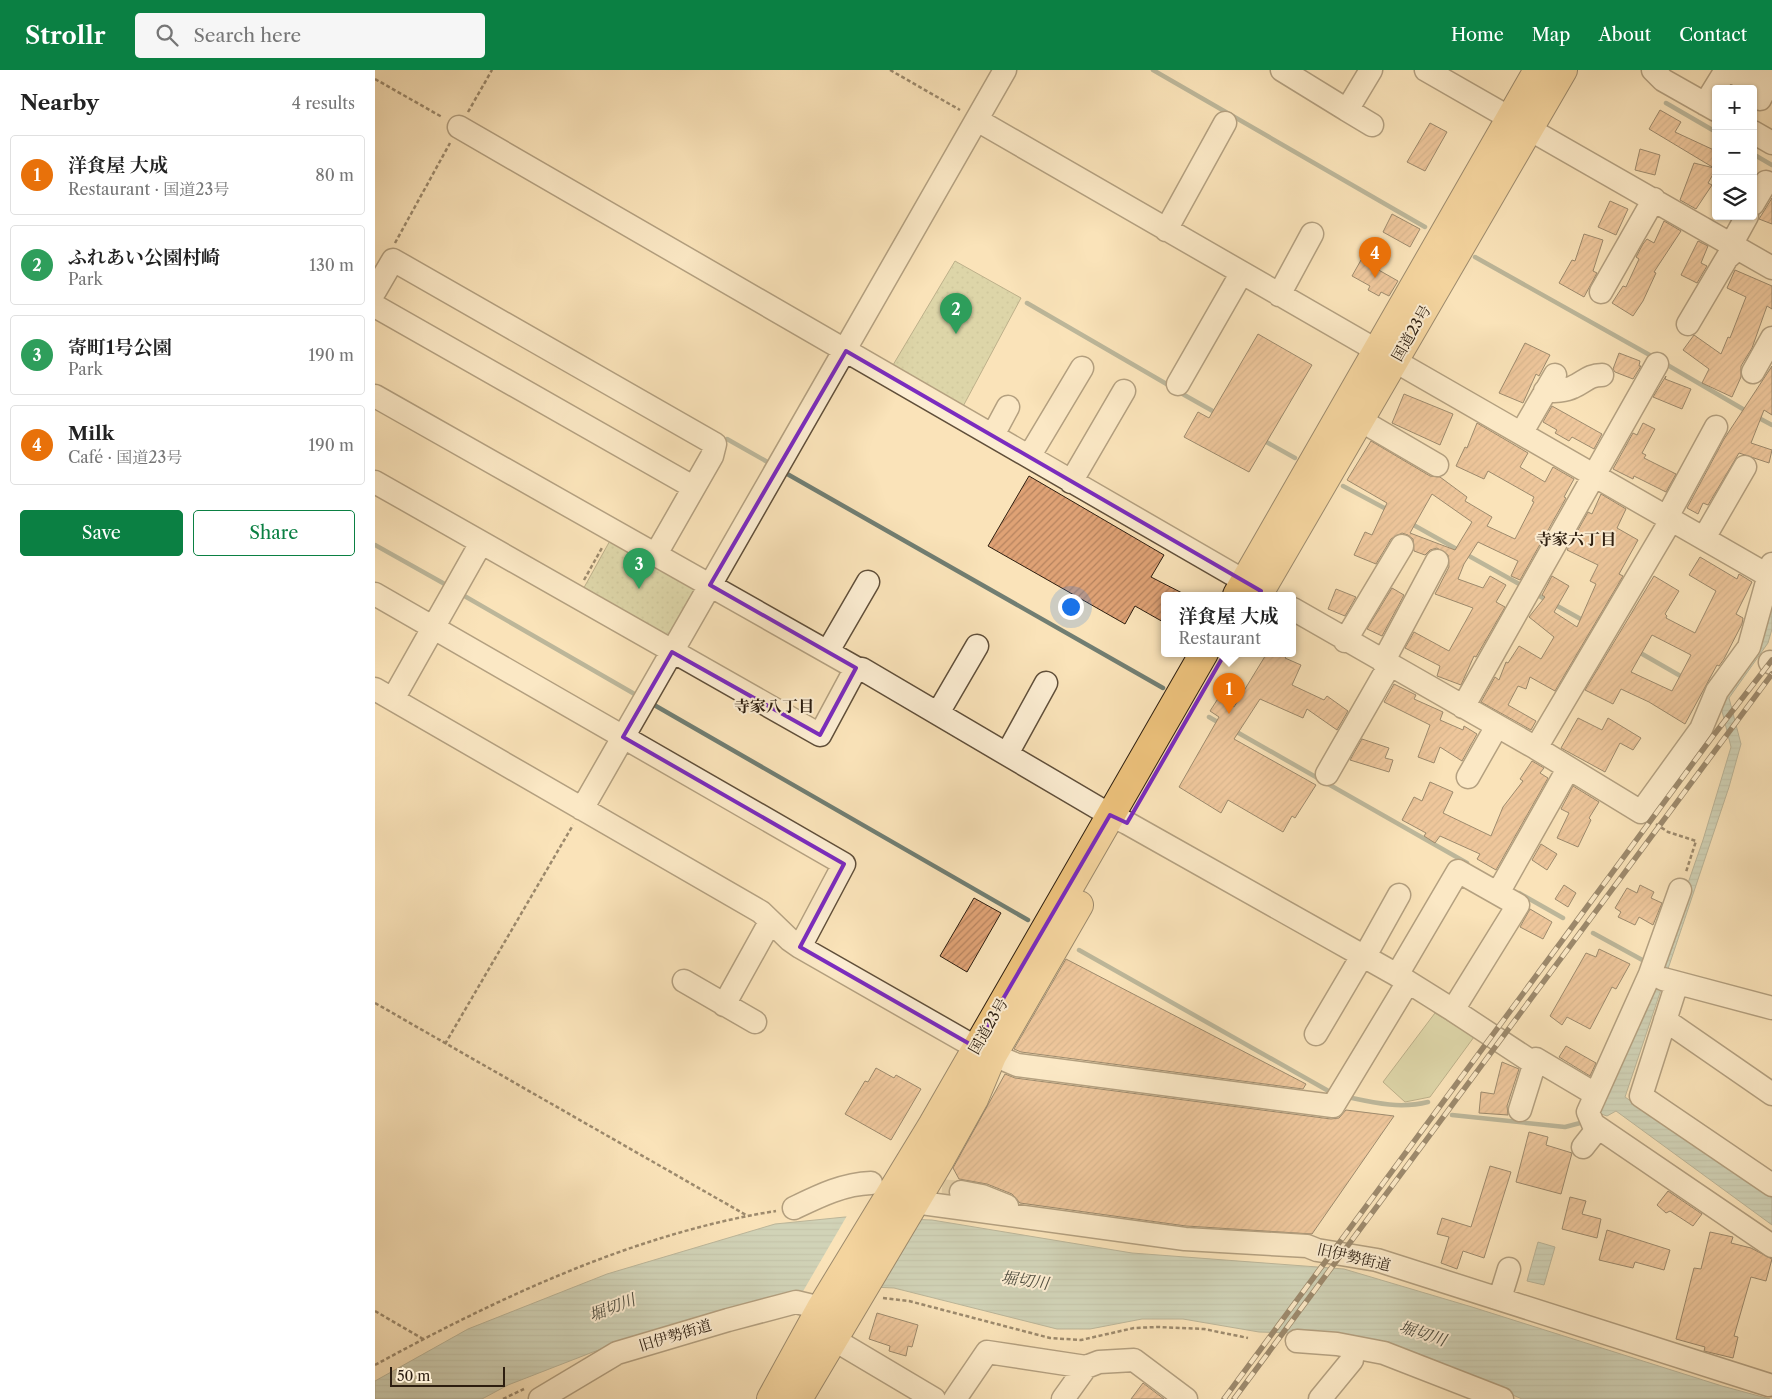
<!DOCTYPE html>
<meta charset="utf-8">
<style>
:root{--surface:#fff;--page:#f6f6f6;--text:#222;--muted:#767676;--line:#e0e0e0;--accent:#0b8043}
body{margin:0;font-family:"Libre Caslon Text","Noto Serif JP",serif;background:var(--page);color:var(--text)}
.controls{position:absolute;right:15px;top:15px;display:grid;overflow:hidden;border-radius:5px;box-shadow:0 1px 4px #0004}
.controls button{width:45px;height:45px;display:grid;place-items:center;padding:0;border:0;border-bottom:1px solid var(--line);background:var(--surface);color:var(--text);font:25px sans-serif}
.scale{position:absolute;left:15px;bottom:12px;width:115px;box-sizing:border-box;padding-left:5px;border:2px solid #2d1e10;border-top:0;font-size:14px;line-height:18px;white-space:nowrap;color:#2d1e10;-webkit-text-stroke:4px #fcedd2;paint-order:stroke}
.you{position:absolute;left:695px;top:536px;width:18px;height:18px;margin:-12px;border:4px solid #fff;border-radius:50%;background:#1a73e8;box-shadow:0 0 0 8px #1a73e833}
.badge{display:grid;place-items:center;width:32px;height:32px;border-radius:50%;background:var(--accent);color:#fff;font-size:16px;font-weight:700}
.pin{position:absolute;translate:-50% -41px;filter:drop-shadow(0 1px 2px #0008)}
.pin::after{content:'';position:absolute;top:26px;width:18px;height:15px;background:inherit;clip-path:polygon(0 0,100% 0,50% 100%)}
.popup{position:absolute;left:786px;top:522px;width:135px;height:65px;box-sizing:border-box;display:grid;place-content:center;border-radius:5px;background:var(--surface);filter:drop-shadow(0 1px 4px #0005);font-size:16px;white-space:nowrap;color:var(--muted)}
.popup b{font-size:19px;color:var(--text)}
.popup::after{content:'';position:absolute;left:50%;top:100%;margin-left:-10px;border:10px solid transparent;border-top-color:var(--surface)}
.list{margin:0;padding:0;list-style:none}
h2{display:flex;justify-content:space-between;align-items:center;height:65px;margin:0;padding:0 20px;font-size:21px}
h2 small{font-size:16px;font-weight:400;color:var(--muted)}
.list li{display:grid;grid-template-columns:32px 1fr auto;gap:15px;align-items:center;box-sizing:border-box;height:80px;margin:0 10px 10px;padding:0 10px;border:1px solid var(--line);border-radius:5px}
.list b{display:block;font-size:19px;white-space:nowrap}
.list p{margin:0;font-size:16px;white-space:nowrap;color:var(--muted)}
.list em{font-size:16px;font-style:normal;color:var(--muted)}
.actions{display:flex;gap:10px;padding:15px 20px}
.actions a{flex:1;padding:11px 0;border:1px solid var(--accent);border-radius:5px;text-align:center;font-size:18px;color:var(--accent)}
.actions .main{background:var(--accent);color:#fff}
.icon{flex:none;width:28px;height:28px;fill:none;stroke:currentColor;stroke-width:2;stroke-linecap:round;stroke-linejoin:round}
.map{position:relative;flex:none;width:1397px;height:1329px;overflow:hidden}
header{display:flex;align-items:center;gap:30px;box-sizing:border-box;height:70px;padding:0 25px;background:var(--accent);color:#fff}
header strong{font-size:24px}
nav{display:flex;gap:28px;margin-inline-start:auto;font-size:18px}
.search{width:350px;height:45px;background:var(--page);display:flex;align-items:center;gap:12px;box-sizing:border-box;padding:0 18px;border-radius:5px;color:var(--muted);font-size:19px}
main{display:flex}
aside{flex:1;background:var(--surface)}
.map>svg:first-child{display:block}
</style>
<header>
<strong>Strollr</strong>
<div class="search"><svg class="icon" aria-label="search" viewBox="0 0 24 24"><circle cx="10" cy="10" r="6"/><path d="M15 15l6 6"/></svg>Search here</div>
<nav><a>Home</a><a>Map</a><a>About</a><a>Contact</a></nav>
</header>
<main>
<aside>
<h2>Nearby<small>4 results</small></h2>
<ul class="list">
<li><span class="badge" style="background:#e8710a">1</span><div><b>洋食屋 大成</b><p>Restaurant · 国道23号</p></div><em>80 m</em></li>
<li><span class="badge" style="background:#2e9e5b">2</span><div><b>ふれあい公園村崎</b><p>Park</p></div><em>130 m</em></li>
<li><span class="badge" style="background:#2e9e5b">3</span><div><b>寄町1号公園</b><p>Park</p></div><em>190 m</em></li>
<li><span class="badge" style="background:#e8710a">4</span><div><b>Milk</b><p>Café · 国道23号</p></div><em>190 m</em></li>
</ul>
<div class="actions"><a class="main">Save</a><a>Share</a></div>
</aside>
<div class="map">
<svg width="1397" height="1329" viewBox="0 0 1397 1329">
<defs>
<pattern id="park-dots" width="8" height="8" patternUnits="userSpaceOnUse" patternTransform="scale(1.25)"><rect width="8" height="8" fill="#bac492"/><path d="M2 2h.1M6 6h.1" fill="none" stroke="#a0a87d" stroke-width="1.8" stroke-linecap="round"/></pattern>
<pattern id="water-rules" width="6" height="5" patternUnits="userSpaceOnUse" patternTransform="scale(1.25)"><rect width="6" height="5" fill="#9fbeb4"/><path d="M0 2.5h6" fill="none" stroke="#89a39a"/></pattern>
<pattern id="building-hatch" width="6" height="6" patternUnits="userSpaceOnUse" patternTransform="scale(1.25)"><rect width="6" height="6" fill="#dfa275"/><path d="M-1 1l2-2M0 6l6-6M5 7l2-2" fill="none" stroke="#b5835f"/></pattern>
</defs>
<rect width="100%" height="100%" fill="#fae3b9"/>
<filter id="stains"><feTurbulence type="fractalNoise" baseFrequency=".004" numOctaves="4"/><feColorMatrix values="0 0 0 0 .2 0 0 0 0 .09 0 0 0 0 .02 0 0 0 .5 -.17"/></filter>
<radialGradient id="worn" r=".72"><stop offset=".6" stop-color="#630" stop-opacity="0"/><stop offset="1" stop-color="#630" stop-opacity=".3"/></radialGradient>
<path fill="#bac492" stroke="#747151" d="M1060,943L1099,967L1055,1027L1030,1032L1008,1012Z"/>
<path fill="url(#park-dots)" stroke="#747151" d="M580,191L646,228L585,342L515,300Z
M237,467L319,515L321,526L299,567L288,571L206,523Z"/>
<path fill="url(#water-rules)" stroke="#717e72" d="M1397,522V559L1393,573L1354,628L1366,674L1354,717L1250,1027L1397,1128V1155L1241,1041L1232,1046L1223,1043L1288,885L1328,770L1356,677L1346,637Z
M470,1147L557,1150L757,1183L969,1199L1097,1237L1347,1316L1395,1329H1147L1044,1284L1011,1274L953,1264L884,1262L808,1249H767L715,1259H682L519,1218L475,1216L423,1223L313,1250L218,1282L133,1315L107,1329H0V1311L93,1259L232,1204L400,1154Z
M1163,1172L1180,1177L1169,1215L1152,1211Z"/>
<path fill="#fae3b9" d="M473,1144L542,1147L451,1222L427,1223Z"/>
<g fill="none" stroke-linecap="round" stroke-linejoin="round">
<path stroke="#717e72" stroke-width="4.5" d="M778,0L1050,157
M1291,33L1341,62
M1378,84L1397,95
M1100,187L1280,288
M652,233L795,316
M1289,293L1373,342
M804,322L843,344
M1382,347L1397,355
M352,369L396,394
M886,369L920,388
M407,401L788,618
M968,416L1013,440
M1035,453L1146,515
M0,475L75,517
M1159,523L1220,557
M86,524L263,626
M1262,581L1309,608
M274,632L653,850
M834,647L846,654
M860,661L1092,793
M1144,823L1188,848
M1218,863L1271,892
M704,880L957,1023
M972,1027C1000,1033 1025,1039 1053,1032
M1077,1045L1190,1057L1209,1052"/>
</g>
<path fill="url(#building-hatch)" stroke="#2d1e10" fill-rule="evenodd" d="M1285,40L1306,52L1300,62L1341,81V99L1333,113L1337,115L1321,139L1305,130L1319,93L1339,98L1274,59Z
M1055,53L1072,62L1050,101L1032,92Z
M1265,79L1285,85L1280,105L1260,100Z
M1397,128V154L1384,149Z
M1235,131L1253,139L1241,165L1223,157Z
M1017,144L1045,159L1035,177L1008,162Z
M1289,151L1306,161L1279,202L1281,203L1268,231L1258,246L1237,233L1248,216L1251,217L1264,189L1261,187L1268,174L1272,169L1279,173Z
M1209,164L1228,170L1218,201L1222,203L1209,227L1184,213L1197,190L1200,191Z
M1323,171L1333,176L1326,193L1332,196L1322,213L1306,205Z
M986,190L1023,211L1014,226L1006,222L1004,226L993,220L995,216L977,206Z
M1360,200L1397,216V239L1392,236L1377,278L1366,296V307L1357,327L1327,313L1334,299L1308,280L1319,265L1346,284L1353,267L1355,268L1371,227L1352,218Z
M883,264L937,295L874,402L809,367L823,342L834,348Z
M1150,273L1175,285L1164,306L1161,304L1148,333L1124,323Z
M1244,283L1265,291L1264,296H1266L1258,309L1240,302L1238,299Z
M1397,296V345L1389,340L1376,373L1397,380L1394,393L1364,383L1333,435L1328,433L1323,444L1312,438L1349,369Z
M1291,306L1290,309L1316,319L1307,339L1278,327Z
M1029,324L1078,344L1065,375L1017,353Z
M1177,336L1227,364L1219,379L1197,367L1194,371L1180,363L1182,360L1168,352Z
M1102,353L1153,383L1145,397L1170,412L1178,397L1199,409L1189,427L1191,428L1145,510L1136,506L1143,491L1103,472L1089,494L1083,509L1108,518L1115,506L1131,515L1121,532L1130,537L1101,587L1099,586L1086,615L1062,606L1065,596L1030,578L1039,562L1074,581L1098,538L1060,524L1074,497L1073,485L1062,478L1055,480L1050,485L1039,481L1038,469L1033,465L1027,463L1016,469L1001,494L979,485L990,462L997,465L1012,433L972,410L996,371L1055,406L1065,407L1092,427L1090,431L1117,447L1112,456L1140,469L1159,432L1157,431L1159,427L1113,401L1109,409L1081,396L1090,377L1092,378ZM1057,424L1097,452L1080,480L1035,463Z
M1268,353L1280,359L1267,383L1271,385L1269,388L1301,404L1291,422L1259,406L1258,409L1238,399L1258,363L1262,365Z
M654,406L789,485L776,507L811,525H790V553L760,536L750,554L613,476Z
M1226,424L1251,439L1242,458L1263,470L1244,504L1248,506L1180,621L1155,607L1151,619L1143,616L1133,635L1161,651L1156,660L1106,632L1120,607L1124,610L1131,592L1133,593L1144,576L1166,589L1179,567L1154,547L1170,527L1167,525L1177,506L1194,516L1179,542L1202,557L1221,514L1215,511L1223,495L1192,480L1213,442L1217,444Z
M1325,487L1362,509L1364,504L1377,512L1361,544L1368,548L1367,554L1349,589L1344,596L1342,595L1310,654L1274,632L1246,619L1238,634L1210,620L1279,506L1304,521L1290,544L1292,546L1291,548L1320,563L1341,521L1314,505ZM1277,565L1316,585L1297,621L1256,602Z
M1017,518L1029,525L1007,566L992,559Z
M961,519L981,527L970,546L953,539Z
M892,583H914L910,588L926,595L917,615L949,630L952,626L973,641L962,660L932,639L928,648L885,629L859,669L941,715L920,748L917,746L908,762L853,730L846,743L804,717L844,647L835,641L844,627L859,637Z
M1019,614L1041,625L1039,629L1068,642L1065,650L1088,660L1089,656L1102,664L1087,691L1065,677L1059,693L1043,687L1055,655L1009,632Z
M1203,648L1227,660L1233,648L1266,668L1258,680L1245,673L1230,702L1186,678Z
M987,669L1014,678L1010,688L1018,690L1014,702L975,690Z
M1157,691L1169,698L1165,703L1173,708L1121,800L1102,789L1105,784L1065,766L1060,773L1049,766L1051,763L1027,750L1039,727L1047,731L1055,712L1078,722L1068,743L1116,766L1128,737L1148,711L1145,709Z
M1198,716L1224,732L1214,748L1216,750L1203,777L1182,768L1194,743L1186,739Z
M1166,774L1182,784L1172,800L1157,790Z
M1189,815L1201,823L1193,837L1180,829Z
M1265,815L1279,822L1276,828L1287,833L1278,855L1264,847L1260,855L1243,847L1246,842L1240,838L1252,818L1262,823Z
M599,828L626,843L592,902L565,886Z
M1155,839L1177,852L1168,869L1145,857Z
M1224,879L1255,894L1241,919L1237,917L1215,959L1192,947L1187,955L1175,946L1211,883L1221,887Z
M691,889L931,1014L928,1019L646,982L639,979Z
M1191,976L1221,993L1215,1006L1184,987Z
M1127,992L1144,999L1132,1036L1133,1045L1104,1043L1106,1022L1119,1024Z
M501,998L519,1008L521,1005L546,1019L516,1070L470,1044L490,1011L493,1012Z
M630,1004L640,1008L956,1049L964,1048L971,1040L1019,1046L937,1164L811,1156L645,1133L637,1124L612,1114L584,1109L578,1098Z
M1154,1062L1173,1067L1171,1075L1197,1083L1186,1124L1141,1112Z
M1115,1096L1136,1102L1109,1188L1088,1181L1082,1199L1066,1193L1074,1167L1062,1164L1067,1148L1096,1157Z
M1293,1121L1327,1144L1318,1156L1295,1141L1291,1143L1282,1135Z
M1195,1127L1211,1131L1207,1144L1226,1149L1222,1168L1187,1159Z
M1232,1160L1295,1180L1289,1200L1260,1192L1258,1198L1224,1190Z
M1335,1162L1358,1167L1356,1173L1376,1178L1397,1189L1391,1211L1376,1207L1359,1266L1363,1267L1358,1288L1333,1282L1329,1281L1330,1277L1301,1269L1319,1198L1326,1199Z
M502,1243L543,1255L537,1277L533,1276L531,1286L514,1281L515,1276L494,1269Z
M768,1313L789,1329H756Z"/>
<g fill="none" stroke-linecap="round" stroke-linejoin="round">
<path stroke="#d1bc97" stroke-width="22" stroke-dasharray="22 11" stroke-linecap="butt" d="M534,1117L586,1122"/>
<g stroke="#604f3a" stroke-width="25">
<path id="minor" d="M907,0L972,40L996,0
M1051,0L1397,198
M1278,0L1288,10L1341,40
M1354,0L1374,11L1381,0
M1378,25L1385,29L1397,6
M1330,34L1351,0
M972,40L997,55
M602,50L1001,280
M84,57L883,519
M1378,62L1397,73
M1378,134L1391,112
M791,160L850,53
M1356,175L1372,146
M0,221L18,190L340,374L337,386L281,484
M1226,222L1279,129
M904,225L937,164
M0,236L318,417
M1313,254L1352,188L1363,178
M1020,291L1394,506
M1378,302L1397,268
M803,314L866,204
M1170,321C1180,321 1190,321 1198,317C1210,312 1213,305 1227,305
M0,326L481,598L487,599L735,745L752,753L1022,905L1078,940L1143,835L1083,801L1022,905
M985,350L1062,395
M1147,362L1180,305
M618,365L633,337
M655,385L707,298
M0,412L445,665L481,598
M696,412L749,321
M1292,447L1341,357
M1329,468L1370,397
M0,524L469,794L425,877
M918,539L1161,678L1266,742L1326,659L1342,621L1374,577L1397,494
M970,571L1027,476
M453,581L493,512
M1008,592L1062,491
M1395,592L1397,593
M0,619L386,842L415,870L425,877L600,977L642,995L958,1036L1033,912
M18,629L106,473
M1088,637L1282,294
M563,643L602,576
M1161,678L1296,450
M632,684L671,613
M952,704L1014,596
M1093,707L1122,656
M207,739L630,0
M1305,820L1275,904L1213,1042L1218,1054L1397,1176
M1123,823L1193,699
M990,886L1024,825
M1288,909L1397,938
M309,911L380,952
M1302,913L1266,1026L1397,1115
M349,935L395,852
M1078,940L1160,994
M1290,950L1397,1024
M941,964L987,886
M1145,1040L1161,989L1220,1024
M1208,1077L1223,1058
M586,1122L607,1126L632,1136
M539,1132L810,1169L932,1176L942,1180L1002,1190L1394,1315
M419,1138C444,1126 468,1114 496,1113
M1125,1228L1134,1199
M458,1269L559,1329
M922,1271L962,1274L1009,1283L1127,1329
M165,1329L242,1283L353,1250L421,1232L446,1238
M580,1329L612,1282L711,1297L724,1292L759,1290L811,1329
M688,1329L711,1297
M945,1329L977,1290"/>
</g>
<g stroke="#2d1e10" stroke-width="30">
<path id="highway" d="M862,525L1163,0
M883,525L1188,0
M396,1329L446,1238L558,1054L829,583
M423,1329L565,1090L599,1029L617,986L704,835"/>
</g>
<path stroke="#2d1e10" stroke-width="2.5" stroke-dasharray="4 2.5" stroke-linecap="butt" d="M515,0L585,40
M0,9L67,47
M93,42L117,0
M20,173L75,73
M209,510L228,476
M1281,754L1293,762L1321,771L1311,802
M0,933L371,1145
M70,974L198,755
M508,1228L534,1231L675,1268L706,1270L759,1258L783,1257L829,1259L873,1268
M0,1241L48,1269
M0,1295C123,1228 261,1163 401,1141
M128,1329L149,1319"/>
<use href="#minor" stroke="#fcedd2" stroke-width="22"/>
<use href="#highway" stroke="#edc27c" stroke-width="28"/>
<g stroke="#2d1e10" stroke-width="5.5">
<path id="rail" d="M849,1329L1338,666L1397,590
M859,1329L1397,604"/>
</g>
<use href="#rail" stroke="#fcedd2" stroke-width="4" stroke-dasharray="11" stroke-linecap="butt"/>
</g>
<path d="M0 0H1397V1329H0ZM471,281L886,521L752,753L735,745L600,977L425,877L469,794L248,667L297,582L445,665L481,598L335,515Z" fill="#fae3b9" fill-opacity=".55" fill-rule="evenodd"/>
<path fill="none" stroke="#7b2cbf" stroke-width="4" stroke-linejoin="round" d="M471,281L886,521L752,753L735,745L600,977L425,877L469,794L248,667L297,582L445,665L481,598L335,515Z"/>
<g text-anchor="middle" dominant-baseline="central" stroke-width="4" stroke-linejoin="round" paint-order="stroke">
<g font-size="15" fill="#2d1e10" stroke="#fcedd2">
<text transform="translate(1036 263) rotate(-60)">国道23号</text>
<text transform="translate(613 956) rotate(-60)">国道23号</text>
<text transform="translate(979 1187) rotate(13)">旧伊勢街道</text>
<text transform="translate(300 1265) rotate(-17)">旧伊勢街道</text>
</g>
<g font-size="16" font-weight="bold" fill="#2d1e10" stroke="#fcedd2">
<text x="1201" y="469">寺家六丁目</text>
<text x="399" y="636">寺家八丁目</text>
</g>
<g font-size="16" font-style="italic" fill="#4f4e41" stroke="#fcedd2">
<text transform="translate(650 1210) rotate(8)">堀切川</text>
<text transform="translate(237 1237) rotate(-21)">堀切川</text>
<text transform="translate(1048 1263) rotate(18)">堀切川</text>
</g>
</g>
<rect width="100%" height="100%" filter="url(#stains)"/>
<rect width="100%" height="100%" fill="url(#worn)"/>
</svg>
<div class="controls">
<button>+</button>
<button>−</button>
<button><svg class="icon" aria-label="layers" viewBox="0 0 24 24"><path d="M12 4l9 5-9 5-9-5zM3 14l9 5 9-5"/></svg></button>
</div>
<div class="scale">50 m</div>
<div class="you"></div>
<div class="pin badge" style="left:854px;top:644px;background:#e8710a">1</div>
<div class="popup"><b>洋食屋 大成</b>Restaurant</div>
<div class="pin badge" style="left:581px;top:264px;background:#2e9e5b">2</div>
<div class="pin badge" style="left:264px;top:519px;background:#2e9e5b">3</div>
<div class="pin badge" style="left:1000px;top:208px;background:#e8710a">4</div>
</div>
</main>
